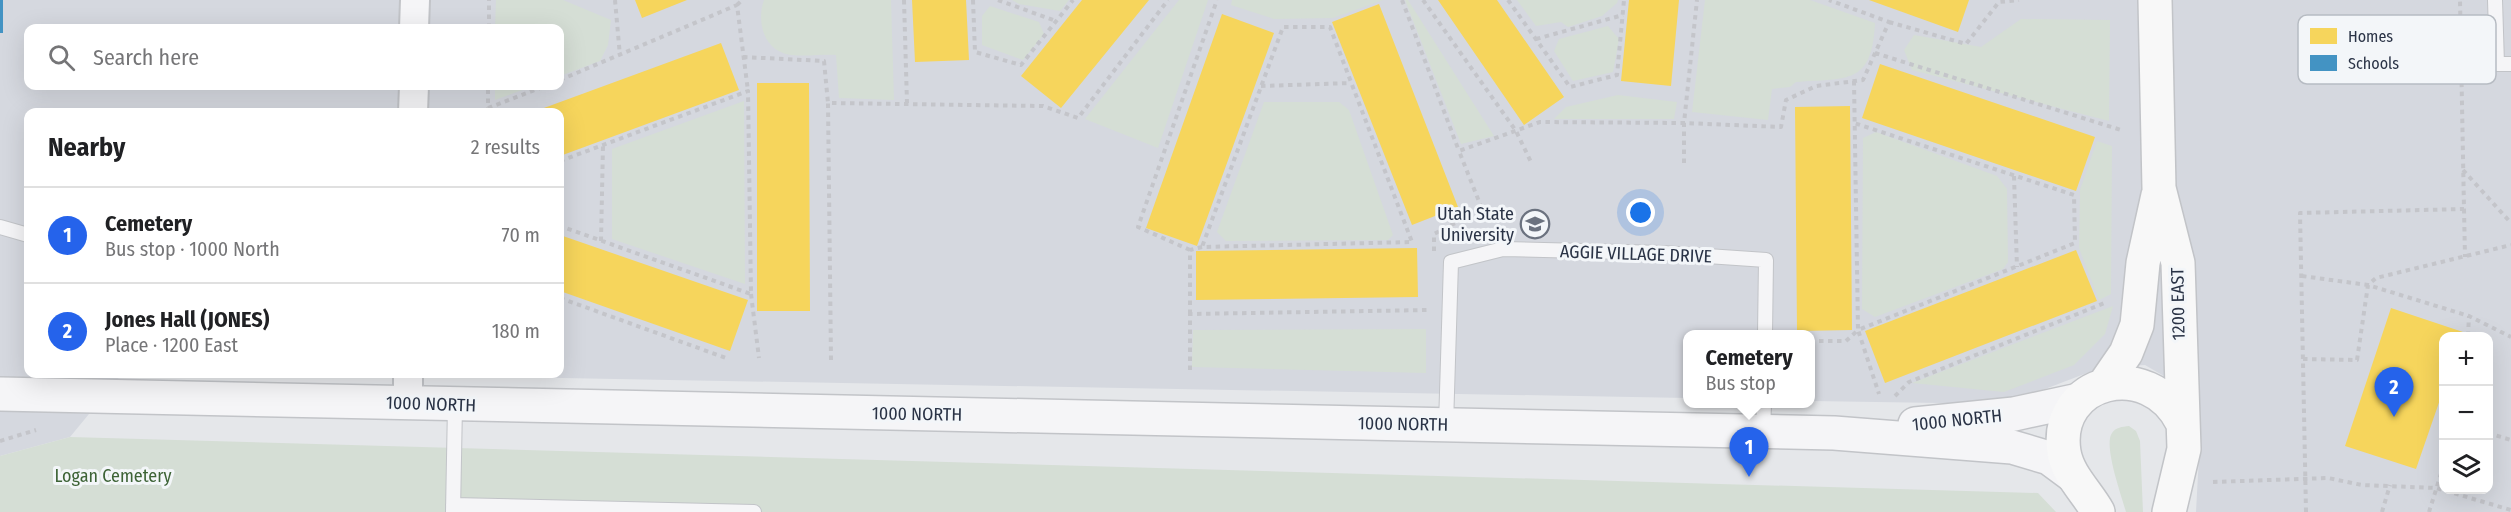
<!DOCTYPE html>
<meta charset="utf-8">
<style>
:root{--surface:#fff;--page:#f2f2f2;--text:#202124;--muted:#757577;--line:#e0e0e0;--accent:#2563eb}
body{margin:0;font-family:"Fira Sans Condensed",sans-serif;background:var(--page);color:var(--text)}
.controls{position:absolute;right:18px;bottom:18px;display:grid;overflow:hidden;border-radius:12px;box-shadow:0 6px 24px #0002}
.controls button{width:54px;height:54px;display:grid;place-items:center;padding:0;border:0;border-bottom:2px solid var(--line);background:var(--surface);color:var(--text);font:30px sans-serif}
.you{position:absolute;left:1641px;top:213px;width:21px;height:21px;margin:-15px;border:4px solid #fff;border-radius:50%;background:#1a73e8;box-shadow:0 0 0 9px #1a73e833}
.badge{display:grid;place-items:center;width:39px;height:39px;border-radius:50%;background:var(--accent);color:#fff;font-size:20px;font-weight:700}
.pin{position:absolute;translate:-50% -50px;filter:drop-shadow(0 2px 3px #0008)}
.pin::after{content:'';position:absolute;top:32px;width:21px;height:18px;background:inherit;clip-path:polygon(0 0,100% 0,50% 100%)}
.popup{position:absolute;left:1683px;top:330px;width:132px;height:78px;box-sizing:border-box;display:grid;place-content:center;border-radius:12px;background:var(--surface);filter:drop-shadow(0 2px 4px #0005);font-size:20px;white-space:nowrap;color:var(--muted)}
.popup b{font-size:22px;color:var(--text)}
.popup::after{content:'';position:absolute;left:50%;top:100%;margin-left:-12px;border:12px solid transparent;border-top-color:var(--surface)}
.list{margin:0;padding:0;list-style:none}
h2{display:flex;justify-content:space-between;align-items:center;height:78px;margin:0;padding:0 24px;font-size:26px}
h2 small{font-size:20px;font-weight:400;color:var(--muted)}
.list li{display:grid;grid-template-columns:39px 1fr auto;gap:18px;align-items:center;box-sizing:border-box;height:96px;padding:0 24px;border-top:2px solid var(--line)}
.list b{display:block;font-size:22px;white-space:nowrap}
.list p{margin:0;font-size:20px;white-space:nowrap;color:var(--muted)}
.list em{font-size:20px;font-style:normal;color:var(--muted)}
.icon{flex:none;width:33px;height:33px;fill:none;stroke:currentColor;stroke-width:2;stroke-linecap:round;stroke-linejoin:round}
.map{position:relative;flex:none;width:2511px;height:512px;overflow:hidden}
.search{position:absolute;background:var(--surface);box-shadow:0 6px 24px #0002;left:24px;top:24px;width:540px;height:66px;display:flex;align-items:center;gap:15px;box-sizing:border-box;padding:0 21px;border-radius:12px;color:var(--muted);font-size:22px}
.panel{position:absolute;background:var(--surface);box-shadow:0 6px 24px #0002;left:24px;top:108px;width:540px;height:270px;border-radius:12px}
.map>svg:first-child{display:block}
</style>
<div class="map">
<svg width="2511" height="512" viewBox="0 0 2511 512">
<rect width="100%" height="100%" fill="#e5e7ea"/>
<path fill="#d5d8df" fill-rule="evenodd" d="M0,0H2511V512H2196L2200,438L2176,383L2145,365L2100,368L2006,404L1811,401L1810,334H1688L1687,398L333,374H560V112H28V374H122L70,437L0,456ZM28,28H560V86H28ZM2444,336H2488V490H2444Z"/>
<path fill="#d5ded5" d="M496,0H563L611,20L608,45L600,61L560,76V28H495Z
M764,0H891L894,100L839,98L836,55C822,54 795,58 783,53C762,45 757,19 764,0Z
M1012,0H1069L1060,11L1019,4Z
M1179,0H1208L1158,148L1085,119Z
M1232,0H1383L1333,18L1274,19L1231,5Z
M1405,0H1408L1494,136L1461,144Z
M1517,0H1618L1617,3L1602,16L1568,27L1561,22L1536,26Z
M1705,0H1810L1875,23C1872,85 1848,78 1796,82L1790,87L1772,89L1768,120L1692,112Z
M990,6L1039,22L1044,34L1023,60L982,45V16Z
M2021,19L2110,20L2109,121L1912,70L1904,50L1914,35L1981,47Z
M1608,26L1619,39L1613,72L1573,81L1554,51L1559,39Z
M495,86H533L495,100Z
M1618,95L1677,102L1674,119H1554L1566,107Z
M744,101L745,284L612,239V149Z
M1264,102H1339L1349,110L1393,235L1388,240L1226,241L1217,232Z
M1876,132L1997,176L2007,189L2008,262L2003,269L1875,317L1862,309L1863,138Z
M2097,141L2112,146L2111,294L2099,300L2079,248L2080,190Z
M2113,306L2105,334L2074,365L2004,392L1912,383Z
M1426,329V373L1192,367L1193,330Z
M2129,426L2136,431L2140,441L2143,512H2126C2122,497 2103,445 2112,433C2116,427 2122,427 2129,426Z
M70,437L2038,493L2056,512H0V456Z"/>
<path fill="#f6d55c" d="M635,0H687L642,18Z
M912,0H966L969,60L915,62Z
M1082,0H1149L1061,108L1021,76Z
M1438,0H1497L1564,97L1524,125Z
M1629,0H1679L1671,86L1621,81Z
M1869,0H1969L1958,32Z
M1379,4L1458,207L1412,225L1332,22Z
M1222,14L1274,33L1197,246L1146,228Z
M721,43L739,90L560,156V112H533Z
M1880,64L2095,137L2076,191L1862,118Z
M757,83H809L810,311H757Z
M1850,106L1852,330L1797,331L1795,107Z
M560,235L748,300L730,351L560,291Z
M1417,248L1418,297L1196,300V251Z
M2076,250L2097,301L1885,383L1865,331Z
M2391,308L2463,332L2461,336H2444V388L2416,469L2345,446Z"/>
<path fill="#4393c3" d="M0,0H3V33H0Z"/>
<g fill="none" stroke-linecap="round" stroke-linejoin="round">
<g stroke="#c2c4c8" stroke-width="16">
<path id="service" d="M2495,0L2497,64H2511
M0,227L28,235
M1446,425L1451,262L1503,249L1663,253L1766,260L1765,334
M1763,431L1764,404
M453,505L754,512
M453,512L455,405"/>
</g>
<g stroke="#c2c4c8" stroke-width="32">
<path id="minor" d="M414,28L415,0
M413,112L414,86
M408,403V374"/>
</g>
<g stroke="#c2c4c8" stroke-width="36">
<path id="tertiary" d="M0,394L1834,433L2012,447L2049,458L2072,475
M1915,424L2014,414L2079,400"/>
</g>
<g stroke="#c2c4c8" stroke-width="36">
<path id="secondary" d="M2155,0L2159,188L2178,263L2184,449L2169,512
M2104,385L2126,353L2137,325L2143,263L2158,195
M2098,512C2087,492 2068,476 2064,452C2053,379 2149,356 2182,422"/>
</g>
<path stroke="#c4c5ca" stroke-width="4" stroke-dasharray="4.5 4.5" stroke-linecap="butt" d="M615,0L620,56
M904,0L907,103
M973,0L975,52L1021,65L1073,0
M998,0L1056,21
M1402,0L1459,151
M1423,0L1516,131L1531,162
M1508,0L1570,87L1617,75L1624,0
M737,5L742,0
M1889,22L1966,44L1999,2L2019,0
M489,28V0
M1536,39L1623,15
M1875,53L2121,130
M743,57L824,61L828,103
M560,80L737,5L748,91
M1854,81L1858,330L2075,243L2074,195L1854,123
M1261,86L1351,83
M488,108L545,86
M488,112V86
M560,161L748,91L751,294L560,226
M1684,163V123L1697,0
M2463,170L2511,223
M2014,176L2017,267
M2464,209L2465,257
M601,241L603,145
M1190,250L1138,227L1217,0
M1434,251V234L1482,209L1459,151L1540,122L1684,123L1781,127L1786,100L1816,86L1863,80L1889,22L1829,0
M2302,276L2368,285L2469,316L2511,337
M751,294L759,358
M560,298L726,358
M1190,314V250L1202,247L1412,242L1330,27H1283L1202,247
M2468,336L2469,316
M1810,341H1846L1858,330L1879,394
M2303,359L2357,360L2368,285L2376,278L2511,245
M831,360L828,103L1043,106L1078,118L1168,0
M1190,370V314L1428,310
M1895,396L1909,382L2107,302
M2488,433L2511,440
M0,441L36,430
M2213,482L2328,478L2362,485L2436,488L2511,510
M2306,512L2300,213L2464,209L2460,0
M2382,512L2390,485
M2429,512L2444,464"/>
<use href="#service" stroke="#f5f5f7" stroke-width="14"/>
<use href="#minor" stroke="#f5f5f7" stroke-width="28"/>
<use href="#tertiary" stroke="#f5f5f7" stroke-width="33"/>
<use href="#secondary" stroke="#f8f8f8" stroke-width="33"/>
</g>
<defs>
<g id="university-ring" transform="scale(1.5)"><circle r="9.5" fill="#f3f6f9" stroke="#6b727f" stroke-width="1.5"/><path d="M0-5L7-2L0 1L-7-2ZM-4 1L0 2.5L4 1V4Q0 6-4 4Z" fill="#6b727f"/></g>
</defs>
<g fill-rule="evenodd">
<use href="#university-ring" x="1535" y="224"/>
</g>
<g text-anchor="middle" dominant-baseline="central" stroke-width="6" stroke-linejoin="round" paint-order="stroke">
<g font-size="18" fill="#2a3346" stroke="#f3f6f9" text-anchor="end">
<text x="1514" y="214">Utah State<tspan x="1514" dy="21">University</tspan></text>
</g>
<g font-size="18" fill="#2a3346" stroke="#f3f6f9">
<text transform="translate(1636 254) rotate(2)">AGGIE VILLAGE DRIVE</text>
<text transform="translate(2178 304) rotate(-91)">1200 EAST</text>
<text transform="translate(431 404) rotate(2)">1000 NORTH</text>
<text transform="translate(917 414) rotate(1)">1000 NORTH</text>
<text transform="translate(1957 420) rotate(-6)">1000 NORTH</text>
<text transform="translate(1403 424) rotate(1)">1000 NORTH</text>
</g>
<g font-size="18" fill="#3d6336" stroke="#f3f6f9">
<text x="113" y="476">Logan Cemetery</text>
</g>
</g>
<rect x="2298" y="15" width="198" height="69" rx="9" fill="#f3f6f9" stroke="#b7bcc3" stroke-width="1.5"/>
<rect x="2310" y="28" width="27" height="16" fill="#f6d55c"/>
<rect x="2310" y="55" width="27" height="16" fill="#4393c3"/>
<g font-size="16" fill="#2a3346">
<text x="2348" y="42">Homes</text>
<text x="2348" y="69">Schools</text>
</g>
</svg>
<div class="controls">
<button>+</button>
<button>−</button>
<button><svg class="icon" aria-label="layers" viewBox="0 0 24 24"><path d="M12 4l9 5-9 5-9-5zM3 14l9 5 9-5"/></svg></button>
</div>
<div class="you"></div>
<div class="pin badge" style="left:1749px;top:477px">1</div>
<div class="popup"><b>Cemetery</b>Bus stop</div>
<div class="pin badge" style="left:2394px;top:417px">2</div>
<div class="search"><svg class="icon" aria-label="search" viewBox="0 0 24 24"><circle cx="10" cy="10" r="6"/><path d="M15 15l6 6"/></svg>Search here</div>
<section class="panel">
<h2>Nearby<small>2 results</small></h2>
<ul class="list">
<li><span class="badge">1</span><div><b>Cemetery</b><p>Bus stop · 1000 North</p></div><em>70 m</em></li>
<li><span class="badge">2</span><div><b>Jones Hall (JONES)</b><p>Place · 1200 East</p></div><em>180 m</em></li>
</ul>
</section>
</div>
